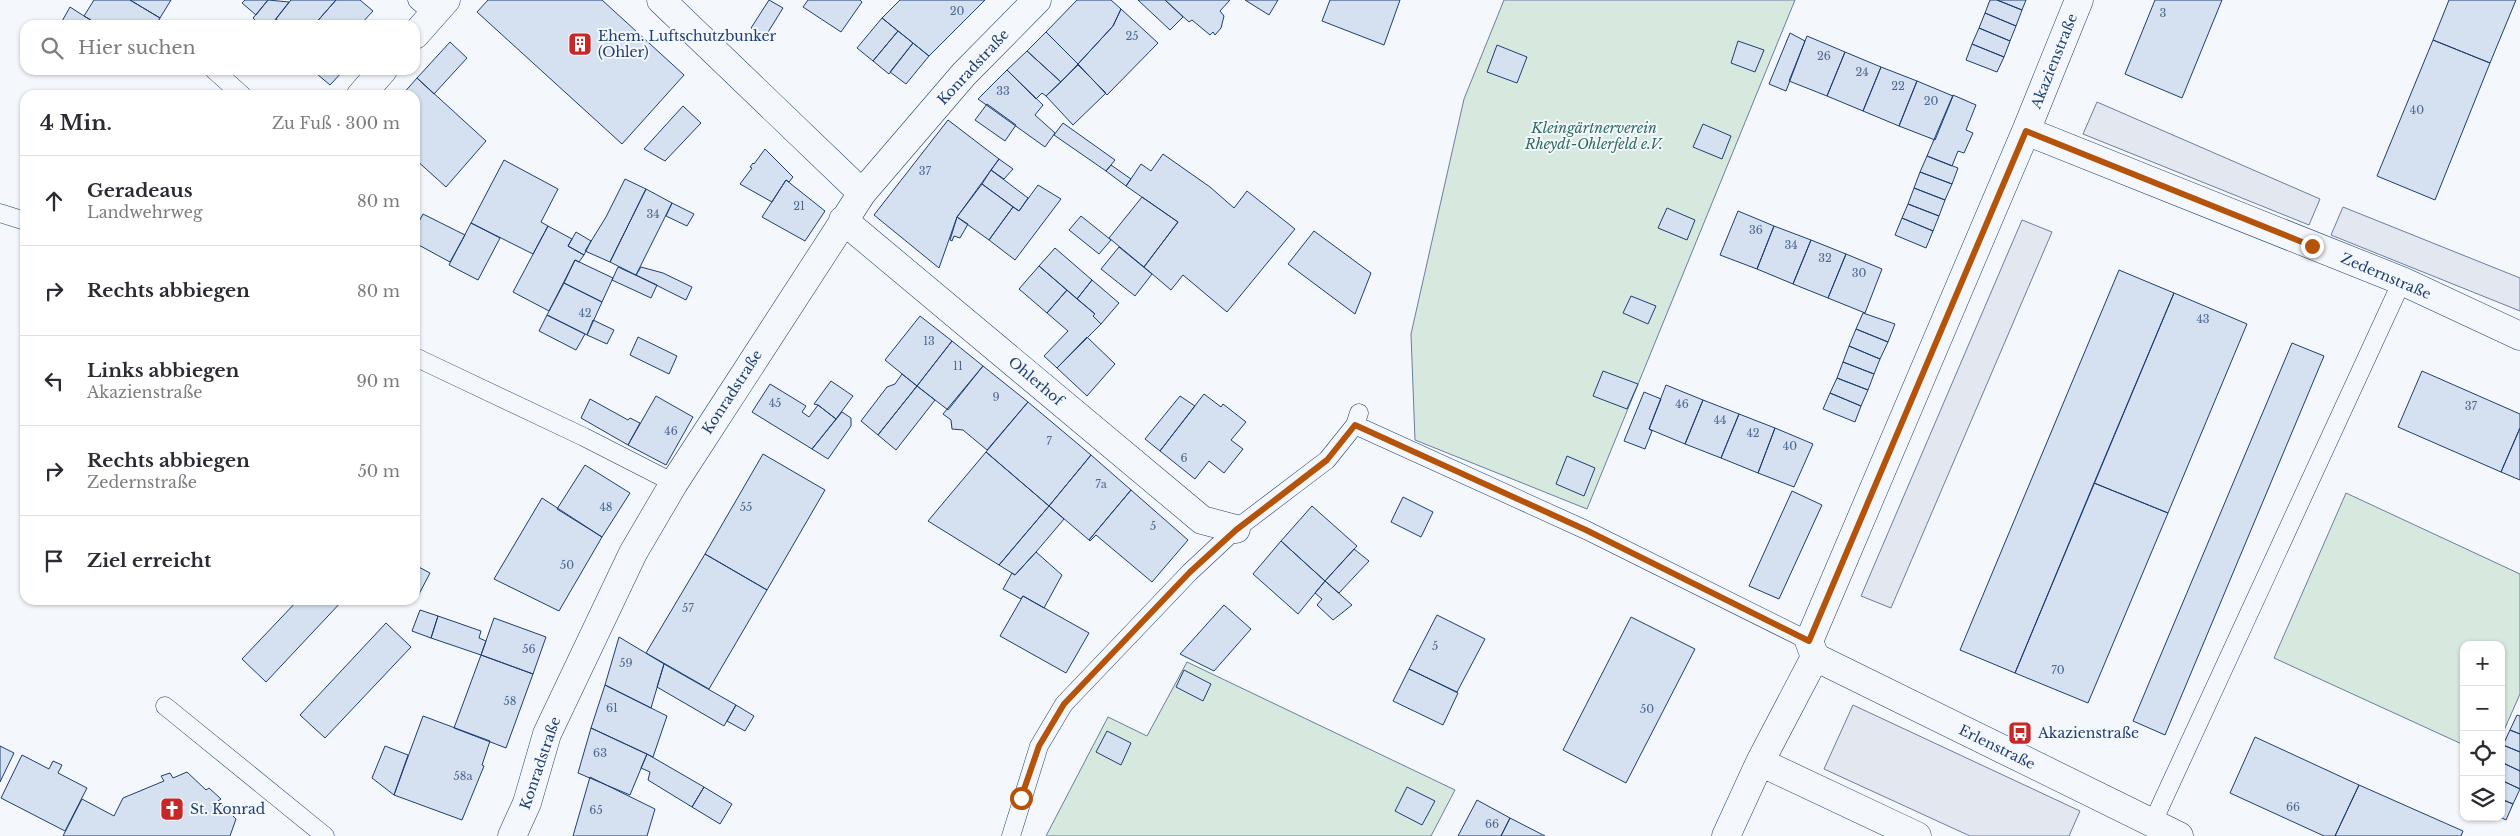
<!DOCTYPE html>
<html lang="de">
<meta charset="utf-8">
<style>
:root{--surface:#fff;--page:#f7f7f7;--text:#2b2b33;--muted:#7c7c81;--line:#e1e1e2}
body{margin:0;font-family:"Libre Baskerville",serif;background:var(--page);color:var(--text)}
.controls{position:absolute;right:15px;bottom:15px;display:grid;overflow:hidden;border-radius:10px;box-shadow:0 1px 4px #0004}
.controls button{width:45px;height:45px;display:grid;place-items:center;padding:0;border:0;border-bottom:1px solid var(--line);background:var(--surface);color:var(--text);font:25px sans-serif}
.stop{position:absolute;width:15px;height:15px;margin:-11px;border:4px solid #b45309;border-radius:50%;background:#fff}
.stop.end{background:#b45309;border-color:#fff;box-shadow:0 1px 5px #0008}
.list{margin:0;padding:0;list-style:none}
h2{display:flex;justify-content:space-between;align-items:center;height:65px;margin:0;padding:0 20px;font-size:21px}
h2 small{font-size:16px;font-weight:400;color:var(--muted)}
.list li{display:grid;grid-template-columns:32px 1fr auto;gap:15px;align-items:center;box-sizing:border-box;height:90px;padding:0 20px;border-top:1px solid var(--line)}
.list b{display:block;font-size:19px;white-space:nowrap}
.list p{margin:0;font-size:16px;white-space:nowrap;color:var(--muted)}
.list em{font-size:16px;font-style:normal;color:var(--muted)}
.icon{flex:none;width:28px;height:28px;fill:none;stroke:currentColor;stroke-width:2;stroke-linecap:round;stroke-linejoin:round}
.map{position:relative;flex:none;width:2520px;height:836px;overflow:hidden}
.search{position:absolute;background:var(--surface);box-shadow:0 1px 4px #0004;left:20px;top:20px;width:400px;height:55px;display:flex;align-items:center;gap:12px;box-sizing:border-box;padding:0 18px;border-radius:15px;color:var(--muted);font-size:19px}
.panel{position:absolute;background:var(--surface);box-shadow:0 1px 4px #0004;left:20px;top:90px;width:400px;height:515px;border-radius:15px}
.map>svg:first-child{display:block}
</style>
<div class="map">
<svg width="2520" height="836" viewBox="0 0 2520 836">
<rect width="100%" height="100%" fill="#f4f7fb"/>
<path fill="#d7e8df" stroke="#687fa3" d="M1504,0H1795L1587,509L1415,440L1411,334L1464,99Z
M2346,493L2520,574V694L2501,737V645H2464V745L2274,658Z
M1187,662L1455,790L1431,836H1046L1108,717L1147,736Z"/>
<path fill="#e3e8f0" stroke="#687fa3" d="M2097,102L2320,199L2309,225L2083,134Z
M2343,207L2520,278V311L2331,235Z
M2022,220L2052,232L1891,608L1861,596Z
M1853,705L2080,811L2069,836H1970L1824,769Z"/>
<path fill="#d5e0f0" stroke="#1d3f73" d="M94,0H130L160,18L156,25H99L84,16Z
M130,0H171L160,18Z
M245,0H268L256,15L242,3Z
M268,0L289,2L271,25H260L253,18Z
M291,0H336L314,25H284L276,19Z
M336,0H360L373,11L360,25H314Z
M488,0H602L684,75L622,144L477,12Z
M769,0L783,8L765,37L751,28Z
M808,0H860L862,2L841,32L803,7Z
M900,0H985L929,56L882,18Z
M1077,0H1111L1121,9L1113,26L1078,64L1046,32Z
M1138,0H1165L1183,17L1170,30Z
M1165,0H1230L1220,11L1224,16L1221,28L1215,35L1213,32L1210,35L1192,20L1189,22Z
M1245,0H1278L1269,15Z
M1330,0H1400L1384,45L1322,21Z
M1990,0H1997L2022,10L2016,26L1985,13Z
M1997,0H2026L2022,10Z
M2155,0H2222L2182,98L2125,74Z
M2449,0H2516L2490,63L2433,40Z
M70,7L84,16L99,25H65L61,23Z
M1121,9L1158,43L1107,95L1078,64L1113,26Z
M1985,13L2016,26L2010,41L1979,28Z
M882,18L898,31L873,61L857,48Z
M1979,28L2010,41L2004,57L1972,44Z
M898,31L913,43L889,74L873,61Z
M1046,32L1078,64L1061,82L1027,51Z
M1790,33L1805,41L1786,91L1769,84Z
M1807,36L1845,52L1827,96L1789,81Z
M2433,40L2490,63L2435,200L2377,176Z
M1738,41L1764,50L1755,72L1731,63Z
M450,42L467,58L434,94L417,78Z
M913,43L929,56L906,84L890,72Z
M1972,44L2004,57L1997,72L1966,60Z
M1497,45L1527,57L1517,83L1487,72Z
M1027,51L1061,82L1046,96L1042,93L1036,99L1007,70Z
M1845,52L1881,67L1863,111L1827,96Z
M1078,65L1106,93L1073,125L1046,96Z
M1881,67L1917,81L1899,126L1863,111Z
M320,70H344L330,85L317,74Z
M1007,70L1043,105L1035,115L1055,133L1045,147L978,99Z
M417,78L486,141L446,187L415,159V95H402Z
M1917,81L1953,96L1935,140L1899,126Z
M1953,95L1976,105L1966,130L1973,133L1964,153L1958,151L1952,166L1927,156Z
M987,104L1016,125L1005,141L975,120Z
M683,106L701,123L665,161L644,149Z
M948,120L999,159L957,217L939,268L874,215Z
M1063,123L1115,160L1106,171L1054,135Z
M1703,124L1731,136L1722,159L1693,147Z
M765,149L793,177L789,182L786,180L772,202L740,184L752,168L750,167L753,163L754,164Z
M1163,154L1210,187L1234,208L1247,191L1295,229L1227,312L1183,275L1171,290L1144,267L1178,222L1126,186L1141,164L1151,171Z
M1927,156L1958,168L1952,184L1920,172Z
M999,159L1013,169L1004,179L991,170Z
M504,160L558,189L541,222L548,226L533,254L471,223Z
M1111,165L1131,179L1126,186L1106,171Z
M991,170L1028,198L1019,211L982,184Z
M1920,172L1952,184L1945,200L1914,188Z
M625,179L646,189L610,262L585,251L606,217Z
M786,180L825,211L805,241L762,217Z
M982,184L1013,207L989,240L957,217Z
M1038,185L1061,199L1015,260L989,240L1013,207L1019,211Z
M1914,188L1945,200L1939,216L1908,204Z
M646,189L672,203L636,275L610,262Z
M1142,197L1178,222L1144,267L1109,238Z
M672,203L694,214L687,226L666,216Z
M1908,204L1939,216L1933,231L1902,218Z
M1667,208L1695,220L1687,240L1658,228Z
M1738,211L1774,226L1757,269L1720,255Z
M423,214L465,235L450,262L415,243V229Z
M1081,216L1111,240L1099,254L1069,230Z
M957,217L968,224L960,238L954,236L952,241L950,240Z
M1902,218L1933,231L1926,248L1895,235Z
M471,223L500,238L478,280L449,265Z
M548,226L572,239L568,246L584,255L579,262L575,260L549,311L513,292Z
M1774,226L1811,240L1793,284L1757,269Z
M1314,231L1371,273L1355,314L1288,264Z
M576,232L591,241L584,255L568,246Z
M1811,240L1846,254L1828,298L1793,284Z
M1119,247L1152,274L1135,296L1101,269Z
M1055,248L1092,280L1077,299L1039,266Z
M1846,254L1882,269L1865,313L1828,298Z
M575,260L613,278L602,302L564,283Z
M1039,266L1067,290L1047,313L1019,289Z
M618,267L657,285L651,298L612,280Z
M641,267L663,273L692,287L686,300L636,275Z
M2119,270L2174,293L2015,673L1960,650Z
M1092,280L1119,303L1101,324L1093,316L1095,314L1077,299Z
M564,283L602,302L587,335L547,315Z
M1067,290L1095,314L1093,316L1101,324L1057,368L1044,356L1068,331L1047,313Z
M2174,293L2247,324L2168,513L2094,483Z
M1631,296L1656,306L1648,324L1623,313Z
M1863,313L1895,324L1888,342L1856,329Z
M547,315L585,334L576,350L539,331Z
M920,316L952,341L917,386L885,360Z
M593,320L614,330L607,344L587,335Z
M1856,329L1888,342L1880,359L1849,346Z
M638,337L677,356L669,374L630,355Z
M1087,337L1115,364L1087,396L1057,368Z
M952,341L983,366L948,410L917,386Z
M2292,343L2324,356L2165,735L2133,721Z
M1849,346L1880,359L1874,374L1843,362Z
M1843,362L1874,374L1868,390L1837,378Z
M983,366L1028,402L987,450L963,430L952,429L951,420L943,414Z
M1603,371L1638,384L1627,409L1593,396Z
M2422,371L2520,414V428L2501,472L2398,427Z
M902,374L917,386L878,435L861,421L887,387L895,384Z
M1837,378L1868,390L1861,406L1830,393Z
M831,381L853,396L836,419L818,405L814,404Z
M770,384L806,406L802,412L809,417L818,405L836,419L812,449L752,412Z
M1666,385L1703,400L1685,444L1649,429Z
M917,386L935,400L896,450L878,435Z
M1644,392L1661,399L1649,429L1652,431L1645,449L1624,441Z
M1830,393L1861,406L1855,422L1823,409Z
M1204,394L1221,407L1223,404L1246,422L1231,440L1243,449L1224,473L1209,461L1195,479L1160,451Z
M656,396L693,417L666,465L628,445Z
M1180,396L1195,406L1160,451L1145,439Z
M590,399L628,420L630,418L640,423L628,445L581,418Z
M1703,400L1739,414L1721,458L1685,444Z
M1028,402L1091,455L1049,506L986,452Z
M842,412L851,418V426L828,459L812,449Z
M1739,414L1775,428L1758,473L1721,458Z
M1775,428L1813,444L1794,487L1758,473Z
M2520,428V480L2501,472Z
M986,452L1049,506L999,565L928,521Z
M763,454L825,490L767,590L705,554Z
M1091,455L1131,490L1089,540L1049,506Z
M1567,456L1595,468L1584,496L1556,484Z
M585,465L630,493L602,537L557,509Z
M2094,483L2168,513L2088,703L2015,673Z
M1131,490L1188,540L1152,582L1096,535L1090,541L1089,540Z
M1792,491L1822,505L1779,599L1749,586Z
M1403,497L1433,512L1421,537L1391,522Z
M542,498L602,537L559,611L494,579Z
M1049,506L1064,519L1036,552L1015,575L999,565Z
M1312,506L1357,546L1325,581L1281,541Z
M1281,541L1325,581L1298,614L1253,574Z
M1354,549L1369,561L1339,593L1325,581Z
M1036,552L1062,575L1044,608L1023,596L1021,599L1003,589L1012,573L1015,575Z
M705,554L767,590L709,689L646,653Z
M415,565L430,573L418,596L415,594Z
M1325,581L1352,605L1333,620L1317,605L1322,599L1315,593Z
M1023,596L1089,633L1066,673L1000,636Z
M298,600H343L266,682L242,659Z
M1224,605L1251,629L1214,671L1180,654Z
M420,610L438,616L431,638L412,631Z
M1437,615L1485,639L1457,692L1409,669Z
M438,616L481,631L479,638L486,641L481,655L431,638Z
M1631,617L1695,649L1626,783L1563,750Z
M494,618L546,637L533,674L481,655Z
M386,623L411,647L325,738L300,715Z
M619,637L664,664L651,708L605,685Z
M481,655L533,674L506,748L454,728Z
M664,664L736,705L724,726L657,687Z
M1409,669L1458,693L1443,725L1393,701Z
M1184,670L1211,684L1203,701L1176,687Z
M605,685L667,716L653,757L591,728Z
M736,705L754,716L745,731L727,721Z
M2517,715L2520,716V734L2510,730Z
M423,716L490,741L482,765L484,766L462,820L394,795Z
M591,728L647,754L630,795L578,773Z
M2510,730L2520,734V752L2503,745Z
M1107,731L1131,743L1121,765L1096,752Z
M2255,737L2359,785L2335,836H2324L2230,793Z
M2503,745L2520,752V771L2501,762Z
M0,746L14,753L0,782Z
M385,746L408,755L394,795L372,778Z
M647,754L704,787L692,807L648,780L650,772L641,768Z
M22,755L49,769L53,761L62,765L58,773L87,788L65,831L1,798Z
M2501,762L2520,771V789L2501,780Z
M187,772L206,790L209,788L221,799L218,801L236,819L230,836H63L82,799L114,816L123,798L164,781L161,776L170,773L173,778Z
M590,777L655,809L647,836H573Z
M2501,780L2520,789L2513,804L2501,799Z
M2359,785L2463,831L2461,836H2335Z
M704,787L732,804L720,824L692,807Z
M1407,787L1435,801L1422,825L1395,811Z
M2501,799L2513,804L2506,820L2500,817Z
M1477,800L1510,818L1501,836H1458Z
M1510,818L1545,836H1501Z"/>
<g fill="none" stroke-linecap="round" stroke-linejoin="round">
<g stroke="#1d3f73" stroke-width="19">
<path id="lane" d="M417,0L433,14
M214,70L242,95
M0,213L25,221
M415,357L584,437L674,483
M1355,425L1586,530L1809,641
M165,706L325,836
M2152,824L2402,281
M1011,836L1039,746L1064,704L1190,572L1236,529L1327,460L1355,425L1359,413"/>
</g>
<g stroke="#1d3f73" stroke-width="29">
<path id="street" d="M661,0L862,193
M415,35L446,0
M361,95L383,70
M2026,131L2402,281L2520,336
M843,220L1202,520L1236,529
M1815,657L2179,836
M1760,762L1917,836
M512,836L527,803L547,734L633,553L674,483L862,193L964,74L1037,0
M1726,836L1760,762L1815,657L1809,641L2026,131L2079,0"/>
</g>
<use href="#lane" stroke="#f4f7fb" stroke-width="18"/>
<use href="#street" stroke="#f4f7fb" stroke-width="28"/>
</g>
<g fill="none" stroke-linecap="round" stroke-linejoin="round">
<path stroke="#b45309" stroke-width="6" d="M1021,798L1039,746L1064,704L1190,572L1236,530L1327,460L1355,425L1586,530L1809,641L2026,131L2312,246"/>
</g>
<defs>
<g id="building-square" transform="scale(1.25)"><rect x="-9" y="-9" width="18" height="18" rx="4" fill="#c62828" stroke="#f4f7fb"/><path d="M-4-6H4V6H1V3H-1V6H-4ZM-2.5-4.3h1.7v1.8h-1.7ZM.8-4.3h1.7v1.8H.8ZM-2.5-1h1.7V.8h-1.7ZM.8-1h1.7V.8H.8Z" fill="#fff"/></g>
<g id="bus-square" transform="scale(1.25)"><rect x="-9" y="-9" width="18" height="18" rx="4" fill="#c62828" stroke="#f4f7fb"/><path d="M-5-6H5V4H4V6H2V4H-2V6H-4V4H-5ZM-3.5-4V0h7V-4ZM-3.5 1.2v1.5H-2V1.2ZM2 1.2v1.5H3.5V1.2Z" fill="#fff"/></g>
<g id="church-square" transform="scale(1.25)"><rect x="-9" y="-9" width="18" height="18" rx="4" fill="#c62828" stroke="#f4f7fb"/><path d="M-1.2-6h2.4v3.5h3.3v2.4h-3.3V6h-2.4V-.1h-3.3v-2.4h3.3Z" fill="#fff"/></g>
</defs>
<g fill-rule="evenodd">
<use href="#building-square" x="580" y="44"/>
<use href="#bus-square" x="2020" y="733"/>
<use href="#church-square" x="172" y="809"/>
</g>
<g text-anchor="middle" dominant-baseline="central" stroke-width="4" stroke-linejoin="round" paint-order="stroke">
<g font-size="11" fill="#4b6792">
<text x="957" y="11">20</text>
<text x="2163" y="13">3</text>
<text x="1132" y="36">25</text>
<text x="1824" y="56">26</text>
<text x="1862" y="72">24</text>
<text x="1898" y="86">22</text>
<text x="1003" y="91">33</text>
<text x="1931" y="101">20</text>
<text x="2417" y="110">40</text>
<text x="925" y="171">37</text>
<text x="799" y="206">21</text>
<text x="653" y="214">34</text>
<text x="1756" y="230">36</text>
<text x="1791" y="245">34</text>
<text x="1825" y="258">32</text>
<text x="1859" y="273">30</text>
<text x="585" y="313">42</text>
<text x="2203" y="319">43</text>
<text x="929" y="341">13</text>
<text x="958" y="366">11</text>
<text x="996" y="397">9</text>
<text x="775" y="403">45</text>
<text x="1682" y="404">46</text>
<text x="2471" y="406">37</text>
<text x="1720" y="420">44</text>
<text x="671" y="431">46</text>
<text x="1753" y="433">42</text>
<text x="1049" y="441">7</text>
<text x="1790" y="446">40</text>
<text x="1184" y="458">6</text>
<text x="1101" y="484">7a</text>
<text x="606" y="507">48</text>
<text x="746" y="507">55</text>
<text x="1153" y="526">5</text>
<text x="567" y="565">50</text>
<text x="688" y="608">57</text>
<text x="1435" y="646">5</text>
<text x="529" y="649">56</text>
<text x="626" y="663">59</text>
<text x="2058" y="670">70</text>
<text x="510" y="701">58</text>
<text x="612" y="708">61</text>
<text x="1647" y="709">50</text>
<text x="600" y="753">63</text>
<text x="463" y="776">58a</text>
<text x="2293" y="807">66</text>
<text x="596" y="810">65</text>
<text x="1492" y="824">66</text>
</g>
<g font-size="14" fill="#1d3f73" stroke="#f4f7fb" text-anchor="start">
<text x="598" y="36">Ehem. Luftschutzbunker<tspan x="598" dy="16">(Ohler)</tspan></text>
<text x="2038" y="733">Akazienstraße</text>
<text x="190" y="809">St. Konrad</text>
</g>
<g font-size="14" fill="#1d3f73" stroke="#f4f7fb">
<text transform="translate(2054 61) rotate(-68)">Akazienstraße</text>
<text transform="translate(973 67) rotate(-47)">Konradstraße</text>
<text transform="translate(2386 276) rotate(23)">Zedernstraße</text>
<text transform="translate(1036 381) rotate(40)">Ohlerhof</text>
<text transform="translate(732 392) rotate(-57)">Konradstraße</text>
<text transform="translate(1997 747) rotate(26)">Erlenstraße</text>
<text transform="translate(540 763) rotate(-71)">Konradstraße</text>
</g>
<g font-size="14" font-style="italic" fill="#2c6c60" stroke="#f4f7fb">
<text x="1594" y="128">Kleingärtnerverein<tspan x="1594" dy="16">Rheydt-Ohlerfeld e.V.</tspan></text>
</g>
</g>
</svg>
<div class="controls">
<button>+</button>
<button>−</button>
<button><svg class="icon" aria-label="locate" viewBox="0 0 24 24"><circle cx="12" cy="12" r="6"/><path d="M12 2v4M12 18v4M2 12h4M18 12h4"/></svg></button>
<button><svg class="icon" aria-label="layers" viewBox="0 0 24 24"><path d="M12 4l9 5-9 5-9-5zM3 14l9 5 9-5"/></svg></button>
</div>
<div class="stop" style="left:1021px;top:798px"></div>
<div class="stop end" style="left:2312px;top:246px"></div>
<div class="search"><svg class="icon" aria-label="search" viewBox="0 0 24 24"><circle cx="10" cy="10" r="6"/><path d="M15 15l6 6"/></svg>Hier suchen</div>
<section class="panel">
<h2>4 Min.<small>Zu Fuß · 300 m</small></h2>
<ul class="list">
<li><svg class="icon" aria-label="ahead" viewBox="0 0 24 24"><path d="M12 20V5M6 11l6-6 6 6"/></svg><div><b>Geradeaus</b><p>Landwehrweg</p></div><em>80 m</em></li>
<li><svg class="icon" aria-label="right" viewBox="0 0 24 24"><path d="M7 20v-9h11M14 6l5 5-5 5"/></svg><div><b>Rechts abbiegen</b></div><em>80 m</em></li>
<li><svg class="icon" aria-label="left" viewBox="0 0 24 24"><path d="M17 20v-9H6M10 6l-5 5 5 5"/></svg><div><b>Links abbiegen</b><p>Akazienstraße</p></div><em>90 m</em></li>
<li><svg class="icon" aria-label="right" viewBox="0 0 24 24"><path d="M7 20v-9h11M14 6l5 5-5 5"/></svg><div><b>Rechts abbiegen</b><p>Zedernstraße</p></div><em>50 m</em></li>
<li><svg class="icon" aria-label="arrive" viewBox="0 0 24 24"><path d="M6 21V4h12l-3 4 3 4H6"/></svg><div><b>Ziel erreicht</b></div></li>
</ul>
</section>
</div>
